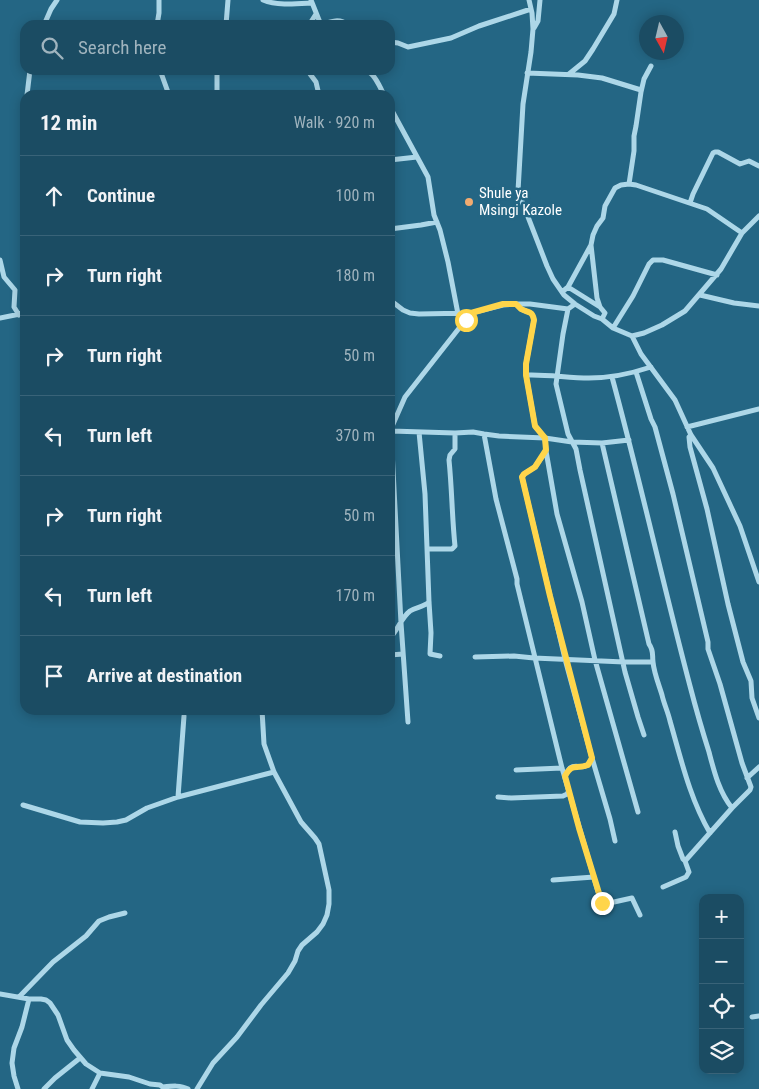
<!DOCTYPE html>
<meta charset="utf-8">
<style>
:root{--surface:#1b4c63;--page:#28566c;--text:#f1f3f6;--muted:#a0b4be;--line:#396378}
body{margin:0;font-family:"Roboto Condensed",sans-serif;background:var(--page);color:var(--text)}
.controls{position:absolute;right:15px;bottom:15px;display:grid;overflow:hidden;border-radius:10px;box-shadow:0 2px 12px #0003}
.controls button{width:45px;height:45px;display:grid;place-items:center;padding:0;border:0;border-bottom:1px solid var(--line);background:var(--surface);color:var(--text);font:25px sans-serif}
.compass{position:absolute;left:639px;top:15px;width:45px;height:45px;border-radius:50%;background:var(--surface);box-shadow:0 2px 12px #0003;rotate:172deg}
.stop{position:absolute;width:15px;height:15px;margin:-11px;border:4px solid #ffd54a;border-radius:50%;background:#fff}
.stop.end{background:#ffd54a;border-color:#fff;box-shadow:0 1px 5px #0008}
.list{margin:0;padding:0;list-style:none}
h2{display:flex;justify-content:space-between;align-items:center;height:65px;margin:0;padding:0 20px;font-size:21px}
h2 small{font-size:16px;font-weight:400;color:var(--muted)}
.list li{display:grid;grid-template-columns:32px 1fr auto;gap:15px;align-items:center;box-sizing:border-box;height:80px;padding:0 20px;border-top:1px solid var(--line)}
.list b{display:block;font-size:19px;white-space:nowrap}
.list em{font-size:16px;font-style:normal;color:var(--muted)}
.icon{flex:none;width:28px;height:28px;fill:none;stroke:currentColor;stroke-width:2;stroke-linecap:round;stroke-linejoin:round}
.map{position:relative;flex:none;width:759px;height:1089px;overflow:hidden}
.search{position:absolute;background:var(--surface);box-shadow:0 2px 12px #0003;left:20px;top:20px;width:375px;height:55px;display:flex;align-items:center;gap:12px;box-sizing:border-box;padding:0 18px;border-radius:15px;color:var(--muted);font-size:19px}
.panel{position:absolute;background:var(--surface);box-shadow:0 2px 12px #0003;left:20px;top:90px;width:375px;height:625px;border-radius:15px}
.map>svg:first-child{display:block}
</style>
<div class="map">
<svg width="759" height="1089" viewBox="0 0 759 1089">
<rect width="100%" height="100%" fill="#246684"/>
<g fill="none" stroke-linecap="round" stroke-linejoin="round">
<path stroke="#add7e8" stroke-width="5" d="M263,0C277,6 296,4 312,3
M311,0L321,25
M529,0L532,13L533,29L531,52L523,104L518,191L547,266L553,279L564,295L575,304L594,316L602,319L613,328L632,336L644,333L662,325L685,311L721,269L742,233L759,216
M226,21L242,25
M44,25L51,9L57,0
M157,25L159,13V0
M226,25L228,0
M309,25L316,14
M322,25C331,21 340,18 348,25
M534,28L538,21L540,0
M390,42L398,43L408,47L451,38L479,26L531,9
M160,70L169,95
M308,70L310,74L316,82L319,95
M352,70C358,74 361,71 368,72C374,73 381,89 384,95
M527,73L578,75L602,78L641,90
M569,74L585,61L593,49L614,14L617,0
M27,95L30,70
M217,95V70
M390,107L428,177L434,215L440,230L448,262L458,314
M390,160L417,157
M629,184L634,151V136L636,126L641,92L644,79L651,66
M690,203L693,194L713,153L715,152H718L740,164L749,161L759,166
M390,229L421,225L437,222
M591,245L597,298L600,307
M0,260L4,277L15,290L14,307L19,315
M568,287L600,307L605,313L602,319
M562,292L568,287L591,245L593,235L597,226L603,218L605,206L615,188L621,185L629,184L636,185L707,209L742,233
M700,295L734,303L759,306
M390,300L403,310L410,313L419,314L471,313L503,305L516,304H530L568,309L575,304
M516,304C517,305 520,308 521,309C528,313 532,310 534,320L526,364V375L535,426L545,438L546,451L557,514L582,602L595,660L638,812
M568,309L563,334L556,384L568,434L576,449L580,470L625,672L638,717L644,735
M0,318L25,313
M613,328L633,296L649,264L653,260H663L717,275
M632,336L641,354L675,400L691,435L713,468L740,526L759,582
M636,372L651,419L655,427L673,494L708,642V649L720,684L742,763L751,787L750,790L732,808L685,861
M526,375C547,374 568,378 589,378C610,378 630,374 651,367
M612,377C640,480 663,584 690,686C696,709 702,730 709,752C714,771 719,792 732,808
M687,427L759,409
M390,431L405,397L471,313
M419,432L425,494L429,602L431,633L430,654L440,656
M484,434L496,499L517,579V584L562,768L601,902L605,904L632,898L640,915
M691,435L689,437L690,447L707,509L728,604L743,662L751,681L752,698L759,718
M602,443L649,644C654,651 652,654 653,662C654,673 659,685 662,695C664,704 668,712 670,721C681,759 690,799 710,833
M546,451L535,467L524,474L522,477L565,659L592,758L610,819L615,841
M427,549H452L455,546C452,518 452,489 449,460L450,455L455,449V433
M390,638C398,630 401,618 410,611C416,607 424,607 429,602
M390,655L403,654
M475,657L514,656L534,658L624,662H653
M408,722L401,623L391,431L455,433L473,432L484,434L499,436L545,438L572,442L602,443L629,440
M516,770L562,768
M565,776C566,774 568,770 570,768C578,762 584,774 592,758
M747,778L759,767
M178,797L184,716
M498,797L511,798L563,796L567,794L569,791
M23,805L80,822L103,823L117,822L126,820L147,808L178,797L274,772
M553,880L594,877
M663,887L686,877L689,872L685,861L683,859L678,846L675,832
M0,994L29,999H41L46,1000L50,1003L58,1015L67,1040L74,1050L86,1064L100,1073L129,1077L150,1084L160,1085L165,1089
M19,997L53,962L86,936L99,921L109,917L125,913
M752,1017L759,1016
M163,1087C172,1086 181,1085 188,1089
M18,1089L14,1076L12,1063L14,1048L22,1027L29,999
M44,1089L55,1078L80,1058
M92,1089L100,1073
M197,1089L213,1063L237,1037L261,1005L288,973L295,961L298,951L302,945L317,932L323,924L327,915L329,904V890L319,844L315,838L301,822L274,772L264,744L262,710"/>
</g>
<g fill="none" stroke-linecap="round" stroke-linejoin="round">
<path stroke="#ffd54a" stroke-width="6" d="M466,320L471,313L503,304H516C517,305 520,308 521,309C528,313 532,310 534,320L526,364V375L535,426L545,438L546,450L535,467L524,474L522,477L550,596L592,758L588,765C575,770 573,762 565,776L579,828L602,903"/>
</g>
<circle fill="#f2ab70" stroke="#246684" stroke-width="2" cx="469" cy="202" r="5"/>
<g text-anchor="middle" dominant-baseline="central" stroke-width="5" stroke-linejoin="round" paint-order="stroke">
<g font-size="15" fill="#fff" stroke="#246684" text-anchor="start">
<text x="479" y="193">Shule ya<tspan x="479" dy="17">Msingi Kazole</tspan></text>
</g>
</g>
</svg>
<div class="controls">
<button>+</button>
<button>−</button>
<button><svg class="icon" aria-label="locate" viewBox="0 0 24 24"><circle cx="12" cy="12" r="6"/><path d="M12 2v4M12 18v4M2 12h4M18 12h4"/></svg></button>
<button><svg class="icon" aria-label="layers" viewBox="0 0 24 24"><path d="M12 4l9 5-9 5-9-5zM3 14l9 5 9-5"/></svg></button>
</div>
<svg class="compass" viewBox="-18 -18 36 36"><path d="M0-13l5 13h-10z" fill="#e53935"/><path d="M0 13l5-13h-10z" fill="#a0b4be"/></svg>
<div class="stop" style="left:466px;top:320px"></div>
<div class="stop end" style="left:602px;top:903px"></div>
<div class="search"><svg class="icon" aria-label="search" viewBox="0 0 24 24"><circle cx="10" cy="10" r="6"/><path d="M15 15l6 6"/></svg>Search here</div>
<section class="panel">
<h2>12 min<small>Walk · 920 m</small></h2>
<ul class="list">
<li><svg class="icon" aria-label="ahead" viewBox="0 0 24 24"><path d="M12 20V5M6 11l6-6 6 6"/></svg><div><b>Continue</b></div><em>100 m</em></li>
<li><svg class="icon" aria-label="right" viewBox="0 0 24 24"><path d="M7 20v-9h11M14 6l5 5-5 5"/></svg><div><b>Turn right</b></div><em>180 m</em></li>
<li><svg class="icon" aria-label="right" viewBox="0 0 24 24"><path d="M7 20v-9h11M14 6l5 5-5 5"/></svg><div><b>Turn right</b></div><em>50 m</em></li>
<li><svg class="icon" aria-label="left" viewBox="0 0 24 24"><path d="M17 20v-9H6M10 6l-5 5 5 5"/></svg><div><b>Turn left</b></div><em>370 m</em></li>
<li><svg class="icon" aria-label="right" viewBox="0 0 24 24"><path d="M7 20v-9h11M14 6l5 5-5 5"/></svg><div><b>Turn right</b></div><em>50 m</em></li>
<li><svg class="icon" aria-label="left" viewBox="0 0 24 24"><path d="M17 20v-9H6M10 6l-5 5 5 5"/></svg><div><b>Turn left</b></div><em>170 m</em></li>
<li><svg class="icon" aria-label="arrive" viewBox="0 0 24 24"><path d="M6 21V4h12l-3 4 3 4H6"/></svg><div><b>Arrive at destination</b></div></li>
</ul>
</section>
</div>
